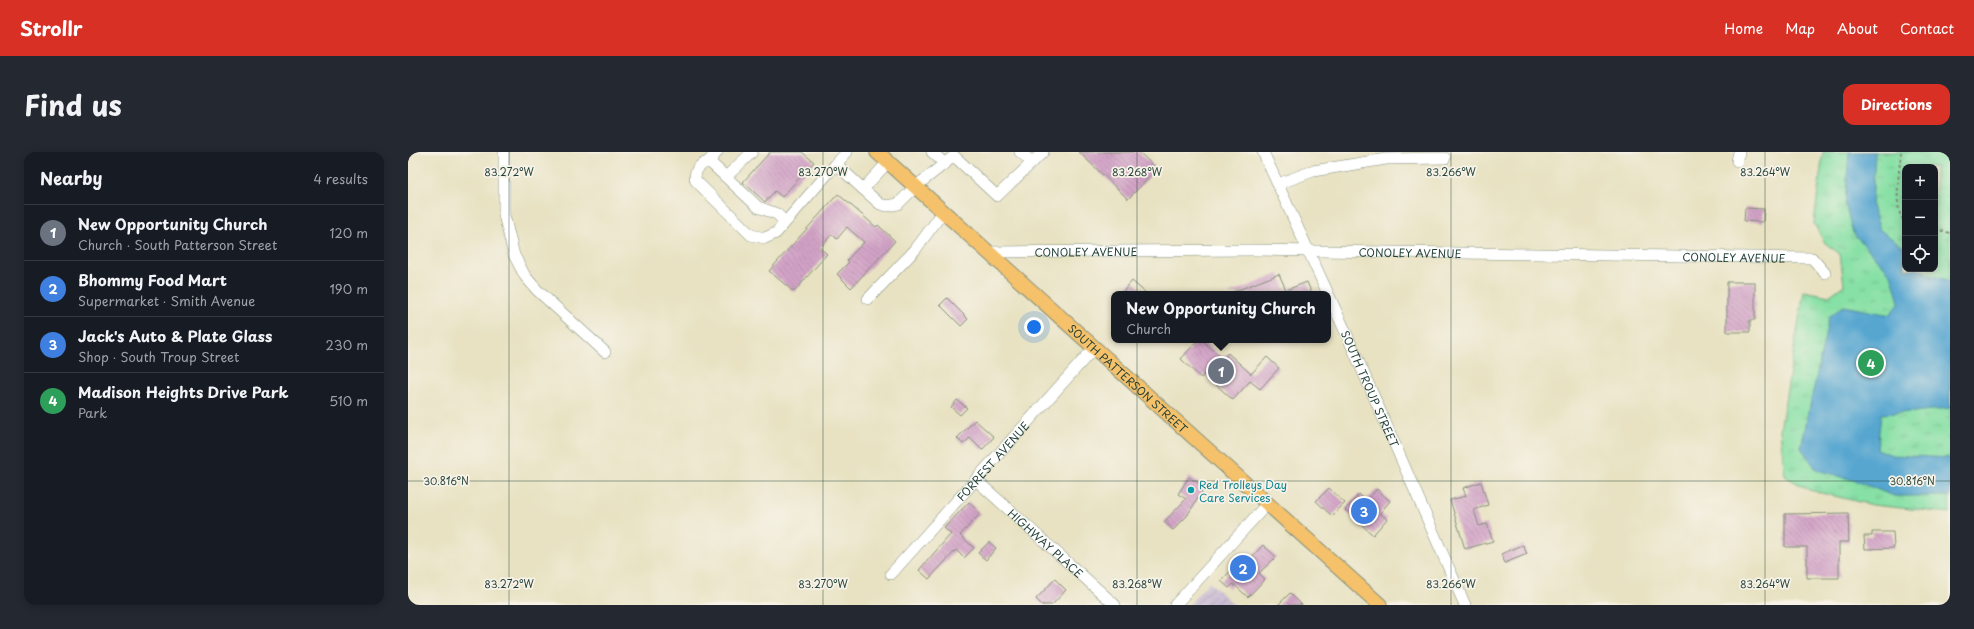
<!DOCTYPE html>
<meta charset="utf-8">
<style>
:root{--surface:#171b24;--page:#242831;--text:#f1f3f6;--muted:#9ea1a6;--line:#363941;--accent:#d93025}
body{margin:0;font-family:"Playpen Sans",sans-serif;background:var(--page);color:var(--text)}
.controls{position:absolute;right:12px;top:12px;display:grid;overflow:hidden;border-radius:8px;box-shadow:0 2px 10px #0003}
.controls button{width:36px;height:36px;display:grid;place-items:center;padding:0;border:0;border-bottom:1px solid var(--line);background:var(--surface);color:var(--text);font:20px sans-serif}
.you{position:absolute;left:626px;top:175px;width:14px;height:14px;margin:-10px;border:3px solid #fff;border-radius:50%;background:#1a73e8;box-shadow:0 0 0 6px #1a73e833}
.badge{display:grid;place-items:center;width:26px;height:26px;border-radius:50%;background:var(--accent);color:#fff;font-size:13px;font-weight:700}
.pin{position:absolute;translate:-50% -50%;border:2px solid #fff;box-shadow:0 1px 4px #0006}
.popup{position:absolute;left:703px;top:139px;width:220px;height:52px;box-sizing:border-box;display:grid;place-content:center;border-radius:8px;background:var(--surface);filter:drop-shadow(0 1px 3px #0005);font-size:13px;white-space:nowrap;color:var(--muted)}
.popup b{font-size:15px;color:var(--text)}
.popup::after{content:'';position:absolute;left:50%;top:100%;margin-left:-8px;border:8px solid transparent;border-top-color:var(--surface)}
.list{margin:0;padding:0;list-style:none}
h2{display:flex;justify-content:space-between;align-items:center;height:52px;margin:0;padding:0 16px;font-size:17px}
h2 small{font-size:13px;font-weight:400;color:var(--muted)}
.list li{display:grid;grid-template-columns:26px 1fr auto;gap:12px;align-items:center;box-sizing:border-box;height:56px;padding:0 16px;border-top:1px solid var(--line)}
.list b{display:block;font-size:15px;white-space:nowrap}
.list p{margin:0;font-size:13px;white-space:nowrap;color:var(--muted)}
.list em{font-size:13px;font-style:normal;color:var(--muted)}
.icon{flex:none;width:22px;height:22px;fill:none;stroke:currentColor;stroke-width:2;stroke-linecap:round;stroke-linejoin:round}
.map{position:relative;flex:none;width:1542px;height:453px;overflow:hidden;border-radius:12px}
header{display:flex;align-items:center;gap:24px;box-sizing:border-box;height:56px;padding:0 20px;background:var(--accent);color:#fff}
header strong{font-size:19px}
nav{display:flex;gap:22px;margin-inline-start:auto;font-size:14px}
.intro{display:flex;align-items:center;justify-content:space-between;box-sizing:border-box;height:96px;padding:0 24px}
h1{margin:0;font-size:28px}
.button{padding:10px 18px;border-radius:12px;background:var(--accent);color:#fff;font-size:14px;font-weight:700}
main{display:flex;gap:24px;padding:0 24px}
aside{flex:1;background:var(--surface);border-radius:12px;box-shadow:0 2px 10px #0003}
.map>svg:first-child{display:block}
</style>
<header>
<strong>Strollr</strong>
<nav><a>Home</a><a>Map</a><a>About</a><a>Contact</a></nav>
</header>
<div class="intro"><h1>Find us</h1><a class="button">Directions</a></div>
<main>
<aside>
<h2>Nearby<small>4 results</small></h2>
<ul class="list">
<li><span class="badge" style="background:#6b7280">1</span><div><b>New Opportunity Church</b><p>Church · South Patterson Street</p></div><em>120 m</em></li>
<li><span class="badge" style="background:#3f7fe0">2</span><div><b>Bhommy Food Mart</b><p>Supermarket · Smith Avenue</p></div><em>190 m</em></li>
<li><span class="badge" style="background:#3f7fe0">3</span><div><b>Jack's Auto &amp; Plate Glass</b><p>Shop · South Troup Street</p></div><em>230 m</em></li>
<li><span class="badge" style="background:#2e9e5b">4</span><div><b>Madison Heights Drive Park</b><p>Park</p></div><em>510 m</em></li>
</ul>
</aside>
<div class="map">
<svg width="1542" height="453" viewBox="0 0 1542 453">
<defs>
<pattern id="industrial-furrows" width="10" height="10" patternUnits="userSpaceOnUse"><rect width="10" height="10" fill="#ccbfd4"/><path d="M-1 1l2-2M0 10L10 0M9 11l2-2" fill="none" stroke="#a59cad"/></pattern>
<pattern id="grass-tufts" width="24" height="20" patternUnits="userSpaceOnUse"><rect width="24" height="20" fill="#87e0a5"/><path d="M3 7l-1-3M5 7V3M7 7l1-3M15 17l-1-3M17 17v-4M19 17l1-3" fill="none" stroke="#74c18f"/></pattern>
<pattern id="building-back-hatch" width="6" height="6" patternUnits="userSpaceOnUse"><rect width="6" height="6" fill="#d3a3c7"/><path d="M-1 5l2 2M0 0l6 6M5-1l2 2" fill="none" stroke="#ab86a2"/></pattern>
</defs>
<rect width="100%" height="100%" fill="#f7f3e8"/>
<filter id="ink" filterUnits="userSpaceOnUse"><feTurbulence type="fractalNoise" baseFrequency=".025" numOctaves="2"/><feDisplacementMap in="SourceGraphic" scale="8" xChannelSelector="R" yChannelSelector="G"/><feConvolveMatrix kernelMatrix="1 2 1 2 8 2 1 2 1" color-interpolation-filters="sRGB"/></filter>
<filter id="wash" filterUnits="userSpaceOnUse"><feTurbulence type="fractalNoise" baseFrequency=".012" numOctaves="4" result="noise"/><feDisplacementMap in="SourceGraphic" scale="16" xChannelSelector="R" yChannelSelector="G"/><feGaussianBlur stdDeviation="0.9" result="paint"/><feColorMatrix in="noise" values="0 0 0 0 0 0 0 0 0 0 0 0 0 0 0 0 0 1.4 0 .05"/><feComposite in="paint" operator="in"/></filter>
<g filter="url(#wash)">
<rect width="100%" height="100%" fill="#e8e2c2"/>
<path fill="url(#industrial-furrows)" d="M801,430L826,453H781Z"/>
<path fill="url(#grass-tufts)" stroke="#538e6c" fill-rule="evenodd" d="M1415,0H1542V361L1464,353L1401,338L1377,324L1372,278L1396,139L1421,144L1436,133L1432,102L1417,91L1406,72ZM1497,15H1527V117H1497Z"/>
<path fill="#56a6d0" stroke="#3a7282" d="M1441,0H1467L1464,54L1472,78L1497,96V117H1515L1518,122L1539,128L1542,137V256L1506,260L1473,262L1469,297L1484,303L1542,306V344H1486L1445,328L1409,318L1393,296L1421,165L1435,154L1482,163L1491,150L1483,122L1445,81L1437,52Z"/>
<g id="blocks">
<path fill="url(#building-back-hatch)" d="M362,0H394L406,10L374,45L367,39L357,50L335,30Z
M671,0H731L749,17L720,47Z
M430,42L468,75L470,73L487,89L443,136L429,122L441,110L439,108L456,90L439,75L429,87L424,82L412,96L419,102L386,140L361,119Z
M1337,56L1356,57L1355,70L1336,69Z
M871,122L878,138L899,130L904,142H820Z
M724,129L739,142H713Z
M1319,130H1347V168H1342V180H1319Z
M539,146L560,167L553,174L532,153Z
M790,188H794L815,207L820,201L843,222L859,205L871,216L852,237L842,229L825,248L796,222L793,226L773,207Z
M549,248L559,256L552,263L543,255Z
M567,268L586,285L574,298L562,286L555,292L549,286Z
M781,325L792,332L794,330L798,333L779,364L765,378L756,370L778,347L770,342Z
M1073,330L1080,353L1066,358L1071,374L1079,372L1085,389L1057,397L1042,348L1058,344L1055,336Z
M921,336L937,351L924,364L908,349Z
M969,337L982,349L972,361L979,367L965,383L937,358L951,342L958,349Z
M561,350L572,362L552,383L566,396L556,406L548,398L521,427L511,418L543,382L536,376Z
M1440,361L1441,390H1431V426H1399V395H1377V362Z
M1464,380H1485L1486,396L1457,397L1456,384H1464Z
M581,390L588,396L578,408L570,401Z
M855,393L868,405L851,421L857,427L840,445L825,432L821,436L813,429L835,406L839,410Z
M1115,393L1119,402L1097,411L1093,402Z
M647,427L658,438L644,453H634L628,447Z
M882,441L894,453H870Z"/>
</g>
</g>
<g filter="url(#ink)">
<use href="#blocks" fill-opacity="0" stroke="#84907b" stroke-width="1"/>
<g fill="none" stroke-linecap="round" stroke-linejoin="round">
<g stroke="#84907b" stroke-width="12">
<g id="minor">
<path d="M96,0V63L106,103L117,124L129,138L197,200"/>
<path d="M439,0L428,12L455,37L480,10"/>
<path d="M524,0L537,12"/>
<path d="M612,0L624,10"/>
<path id="s1" d="M855,0L939,183L1057,453"/>
<path d="M1329,9L1331,0"/>
<path d="M300,10L309,0"/>
<path d="M318,25L344,0"/>
<path d="M870,32L905,19L978,7L1037,6"/>
<path d="M455,37L472,52L479,54L490,52L507,35L546,4L589,44L635,0"/>
<path d="M377,70L369,62L350,55L304,12L300,10C291,12 285,20 288,29L343,83L357,86L368,81L428,12"/>
<path id="s2" d="M580,100L843,98L1404,106L1417,121"/>
<path d="M460,147L507,98L535,60"/>
<path id="s3" d="M568,328L707,453"/>
<path id="s4" d="M483,422L686,196"/>
<path d="M767,453L859,352"/>
</g>
</g>
<g stroke="#84907b" stroke-width="16">
<g id="major">
<path id="s5" d="M469,0L972,453"/>
</g>
</g>
<path stroke="#84907b" stroke-width="2" stroke-dasharray="3 3" stroke-linecap="butt" d="M1493,0C1492,15 1484,60 1497,69
M1527,77L1542,81"/>
<use href="#minor" stroke="#fff" stroke-width="11"/>
<use href="#major" stroke="#f5c16b" stroke-width="14"/>
</g>
</g>
<path fill="none" stroke="#1f3d34" stroke-width="1" stroke-opacity="0.45" d="M101,0V453M415,0V453M729,0V453M1043,0V453M1357,0V453M0,329H1542"/>
<circle fill="#0f9aa8" stroke="#f7f3e8" stroke-width="1.5" cx="783" cy="338" r="4"/>
<g text-anchor="middle" dominant-baseline="central" stroke-width="3.5" stroke-linejoin="round" paint-order="stroke">
<g font-size="11" fill="#1f3d34" stroke="#f7f3e8">
<text stroke="none"><textPath href="#s2" startOffset="98">CONOLEY AVENUE</textPath></text>
<text stroke="none"><textPath href="#s2" startOffset="422">CONOLEY AVENUE</textPath></text>
<text stroke="none"><textPath href="#s2" startOffset="746">CONOLEY AVENUE</textPath></text>
<text stroke="none"><textPath href="#s5" startOffset="338">SOUTH PATTERSON STREET</textPath></text>
<text stroke="none"><textPath href="#s1" startOffset="260">SOUTH TROUP STREET</textPath></text>
<text stroke="none"><textPath href="#s4" startOffset="152">FORREST AVENUE</textPath></text>
<text stroke="none"><textPath href="#s3" startOffset="94">HIGHWAY PLACE</textPath></text>
</g>
<g font-size="11" fill="#0d838f" stroke="#f7f3e8" text-anchor="start">
<text x="791" y="332">Red Trolleys Day<tspan x="791" dy="13">Care Services</tspan></text>
</g>
</g>
<g font-size="10" text-anchor="middle" fill="#1f3d34" stroke="#f7f3e8" stroke-width="3.5" stroke-linejoin="round" paint-order="stroke">
<text x="101" y="24">83.272°W</text>
<text x="415" y="24">83.270°W</text>
<text x="729" y="24">83.268°W</text>
<text x="1043" y="24">83.266°W</text>
<text x="1357" y="24">83.264°W</text>
<text x="38" y="333">30.816°N</text>
<text x="1504" y="333">30.816°N</text>
<text x="101" y="436">83.272°W</text>
<text x="415" y="436">83.270°W</text>
<text x="729" y="436">83.268°W</text>
<text x="1043" y="436">83.266°W</text>
<text x="1357" y="436">83.264°W</text>
</g>
</svg>
<div class="controls">
<button>+</button>
<button>−</button>
<button><svg class="icon" aria-label="locate" viewBox="0 0 24 24"><circle cx="12" cy="12" r="6"/><path d="M12 2v4M12 18v4M2 12h4M18 12h4"/></svg></button>
</div>
<div class="you"></div>
<div class="pin badge" style="left:813px;top:219px;background:#6b7280">1</div>
<div class="popup"><b>New Opportunity Church</b>Church</div>
<div class="pin badge" style="left:835px;top:416px;background:#3f7fe0">2</div>
<div class="pin badge" style="left:956px;top:359px;background:#3f7fe0">3</div>
<div class="pin badge" style="left:1463px;top:211px;background:#2e9e5b">4</div>
</div>
</main>
